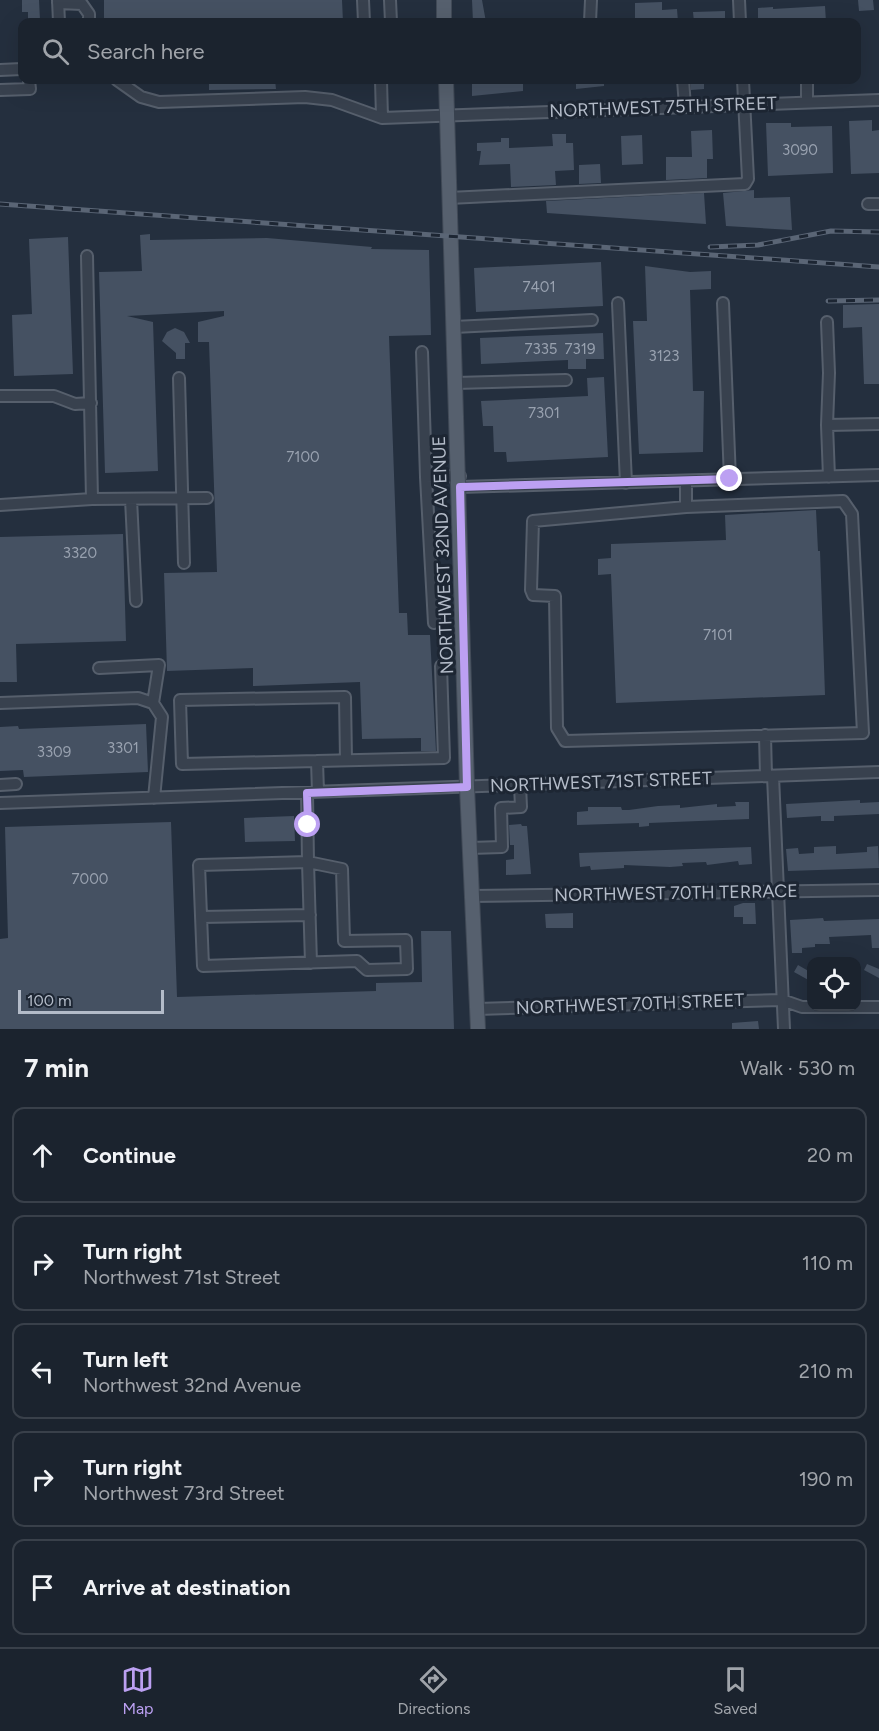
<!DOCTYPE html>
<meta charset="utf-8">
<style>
:root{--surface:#1b232e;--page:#282f3a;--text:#f1f3f6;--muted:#a0a4aa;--line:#39404a;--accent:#bca0f2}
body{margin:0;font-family:Figtree,sans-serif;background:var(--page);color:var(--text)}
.controls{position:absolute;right:18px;bottom:18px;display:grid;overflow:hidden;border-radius:12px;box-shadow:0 6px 24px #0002}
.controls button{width:54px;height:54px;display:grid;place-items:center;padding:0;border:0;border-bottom:2px solid var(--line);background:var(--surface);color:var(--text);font:30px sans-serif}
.scale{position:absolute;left:18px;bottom:15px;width:146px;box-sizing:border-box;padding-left:6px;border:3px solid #b4bcc9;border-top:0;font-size:16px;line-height:21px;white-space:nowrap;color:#b4bcc9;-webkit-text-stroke:4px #1d2633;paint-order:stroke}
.stop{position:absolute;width:18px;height:18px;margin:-14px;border:4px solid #bca0f2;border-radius:50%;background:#fff}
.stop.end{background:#bca0f2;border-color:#fff;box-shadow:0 2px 6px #0008}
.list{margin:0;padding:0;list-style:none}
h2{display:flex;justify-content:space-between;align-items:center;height:78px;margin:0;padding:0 24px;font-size:26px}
h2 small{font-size:20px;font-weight:400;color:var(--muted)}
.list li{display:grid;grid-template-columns:39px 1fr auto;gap:18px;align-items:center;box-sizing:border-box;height:96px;margin:0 12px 12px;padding:0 12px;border:2px solid var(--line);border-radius:12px}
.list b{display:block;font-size:22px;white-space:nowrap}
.list p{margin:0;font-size:20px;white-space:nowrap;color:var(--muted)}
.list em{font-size:20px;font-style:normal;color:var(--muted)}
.icon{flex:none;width:33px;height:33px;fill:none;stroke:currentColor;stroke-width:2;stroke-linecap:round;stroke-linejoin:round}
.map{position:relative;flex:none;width:879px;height:1029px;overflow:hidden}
.search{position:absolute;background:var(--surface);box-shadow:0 6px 24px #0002;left:18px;right:18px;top:18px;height:66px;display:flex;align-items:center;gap:15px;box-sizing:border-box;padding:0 21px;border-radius:12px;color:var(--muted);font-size:22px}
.sheet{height:618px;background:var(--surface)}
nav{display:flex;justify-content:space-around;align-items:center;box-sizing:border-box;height:84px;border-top:2px solid var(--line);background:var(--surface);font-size:16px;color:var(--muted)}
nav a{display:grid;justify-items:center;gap:3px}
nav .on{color:var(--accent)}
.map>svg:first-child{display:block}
</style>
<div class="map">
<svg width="879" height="1029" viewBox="0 0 879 1029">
<rect width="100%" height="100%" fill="#242f3e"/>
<path fill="#455162" d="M22,0H39L40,20L28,21V12H22Z
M104,0H342L343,22H104Z
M472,0H482L486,22H473Z
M858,0H873L874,10L859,11Z
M662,2V10L677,9L678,22H635V3Z
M825,6L826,22H758V8L773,7V9Z
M725,11V22H694L693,12Z
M209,80H275L276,89L209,90Z
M510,80H523V91L472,96V82Z
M576,80H604V86L576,89Z
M690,80H704V89L691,90Z
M872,120V131L879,130V173L851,174L849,121Z
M766,123H791V127L832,126L833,173L768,176Z
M712,130L713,159H707V178L666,180V157H692L691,131Z
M552,134H566V143H573L574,170L555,171L556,185L511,187L510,164L479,165L481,151H477V143L501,142V138H509V148L553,146Z
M642,135L643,164L622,165L621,136Z
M600,164L601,183L579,184V165Z
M754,190V198L790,197L792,230L726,226L723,193Z
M704,193L706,224L547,213L546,201Z
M150,234V240L267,238L372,247L371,249L429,250L431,335L389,336L399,613H407L408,635H430L436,751H421V738L362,739L360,682L253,686V668L167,671L164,573L217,572L209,342H198V322L224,316V311L127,316L153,322L158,471L105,473L99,272L142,271L140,235Z
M68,237L73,374L14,376L12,315L32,314L29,239Z
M601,262L603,306L476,312L474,268Z
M645,266L690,272L711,271V289L690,290L693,391H704L703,452L639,454L633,321H647Z
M879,304V384H864L862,327L843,328V305Z
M175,328L184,332L190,343H185V359H176V353L162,341L167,332Z
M603,333L604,359H586V369H568V360L481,364L480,338Z
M604,377L608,457L507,462L506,452H494L493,426H483L481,401L588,396L587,378Z
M816,510L818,551H820L825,695L616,703L611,574L598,575V559L611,558V544L726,540L725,515Z
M123,534L126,641L16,644L17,682H0V537Z
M146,724L148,772L24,777L23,770L0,771V727L18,726L19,729Z
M860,800V803L879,802V814L834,816V821H821V816L787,818L786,804Z
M735,802H749V819L649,823V826L639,827V823L577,825V812L588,811V807H621L622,810H629L658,806L680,805V808L717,804V807L736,806Z
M294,816L295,841L245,842L244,818Z
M171,822L177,997L376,991V983L422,982L421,931H451L454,1029H0V939L8,938L5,827Z
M521,824L522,826H527L531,874L506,875V860L514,859V845H510L509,825Z
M836,846V854L867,852V847L878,846L879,868L788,871L786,849L798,848L799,854L814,853V847Z
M751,847L752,864L739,865L738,861L707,865L706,862L682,863L683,866L670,867L624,865V868L591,870L590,866L580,867L579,853Z
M743,903H755L756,924H743V917H734V906Z
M573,913V928H546L545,914Z
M823,918L824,921L879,919V948H872L871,935L829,937L830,944H815V947L802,948V953H792L790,920Z
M867,964L879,969V978L864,970Z
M798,965L812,973V982L794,972Z
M758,1021L759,1029H732V1023Z"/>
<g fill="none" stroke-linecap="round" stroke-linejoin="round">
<g stroke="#565f6c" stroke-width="14">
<path id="minor" d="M58,0L59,22
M363,0L364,22
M390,0L391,22
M739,0L740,22
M58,3L82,4L89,14V22
M590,22L591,0
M0,70L22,69
M117,80L141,97L159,102L305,97L332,100L382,118L879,100
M381,80L382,118
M683,80L685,106
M807,80V103
M0,90L30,89L29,80
M449,198L745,184L748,179L743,80
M868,204H879
M87,256L92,499
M618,303L626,483
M723,303L730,479
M827,322L829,373L827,425
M454,327L592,320
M422,352L426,477L460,476
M179,378L184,563
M456,383L566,380
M0,396H54L75,404L91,403
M426,477L434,623
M829,477L827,425L879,424
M460,487L879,475
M131,499L136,601
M0,505L92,499L207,498
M686,507L843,501L852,514L863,733L565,741L557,728L555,596L533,595L531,590L533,521L686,507V481
M99,668L159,665L153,703
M0,703L138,698L153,703L162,717L154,798
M765,735L766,776
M317,761L182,764L180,700L345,697L346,760
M773,776L784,1029
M0,785L16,784
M318,792L317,761L444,758L441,666
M307,793L308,862L199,865L203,966L357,961L367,970L407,969L406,940L344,941L342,869L308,862L311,963
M0,803L879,772
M470,848L502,847L501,808L521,807L520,785
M472,896L879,890
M201,917L310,915
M477,1009L782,1000L802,1007H879"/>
</g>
<g stroke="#414a57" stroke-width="16">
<path id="major" d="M444,0V22
M446,80L467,787L478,1029"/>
</g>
<use href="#minor" stroke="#38414e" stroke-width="10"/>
<use href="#major" stroke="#56606e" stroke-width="14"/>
<g stroke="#5a6575" stroke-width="5">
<path id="rail" d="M0,204L879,267
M710,247L758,245L831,231L879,232
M828,301L879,300"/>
</g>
<use href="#rail" stroke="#1d2633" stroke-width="3" stroke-dasharray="9" stroke-linecap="butt"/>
</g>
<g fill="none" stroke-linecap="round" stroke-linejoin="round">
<path stroke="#bca0f2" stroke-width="8" d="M308,825L307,793L467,787L460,487L730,479"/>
</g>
<g text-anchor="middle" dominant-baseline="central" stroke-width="6" stroke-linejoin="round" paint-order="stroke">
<g font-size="15" fill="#98a1af">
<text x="800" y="150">3090</text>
<text x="539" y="287">7401</text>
<text x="541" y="349">7335</text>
<text x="580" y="349">7319</text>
<text x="664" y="356">3123</text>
<text x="544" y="413">7301</text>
<text x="303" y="457">7100</text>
<text x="80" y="553">3320</text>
<text x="718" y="635">7101</text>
<text x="123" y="748">3301</text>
<text x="54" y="752">3309</text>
<text x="90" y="879">7000</text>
</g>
<g font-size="18" fill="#b4bcc9" stroke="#1d2633">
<text transform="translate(663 107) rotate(-2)">NORTHWEST 75TH STREET</text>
<text transform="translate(443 555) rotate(-92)">NORTHWEST 32ND AVENUE</text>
<text transform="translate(601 782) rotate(-2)">NORTHWEST 71ST STREET</text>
<text transform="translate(676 893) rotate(-1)">NORTHWEST 70TH TERRACE</text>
<text transform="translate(630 1004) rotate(-2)">NORTHWEST 70TH STREET</text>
</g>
</g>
</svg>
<div class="controls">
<button><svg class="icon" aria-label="locate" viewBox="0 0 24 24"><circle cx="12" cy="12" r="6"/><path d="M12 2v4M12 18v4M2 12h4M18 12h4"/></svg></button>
</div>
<div class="scale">100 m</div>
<div class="stop" style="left:308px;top:825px"></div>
<div class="stop end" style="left:730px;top:479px"></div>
<div class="search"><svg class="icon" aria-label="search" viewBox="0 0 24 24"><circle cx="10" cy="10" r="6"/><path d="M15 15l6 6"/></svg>Search here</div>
</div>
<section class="sheet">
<h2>7 min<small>Walk · 530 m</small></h2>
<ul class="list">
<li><svg class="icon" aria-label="ahead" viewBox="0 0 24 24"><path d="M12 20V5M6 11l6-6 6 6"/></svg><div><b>Continue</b></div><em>20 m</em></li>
<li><svg class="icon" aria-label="right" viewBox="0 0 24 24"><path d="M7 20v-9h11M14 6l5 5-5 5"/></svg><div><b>Turn right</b><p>Northwest 71st Street</p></div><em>110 m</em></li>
<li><svg class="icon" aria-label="left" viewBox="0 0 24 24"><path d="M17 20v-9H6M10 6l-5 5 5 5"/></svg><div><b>Turn left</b><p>Northwest 32nd Avenue</p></div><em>210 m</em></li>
<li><svg class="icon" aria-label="right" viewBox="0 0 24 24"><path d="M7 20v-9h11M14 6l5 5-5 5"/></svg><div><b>Turn right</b><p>Northwest 73rd Street</p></div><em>190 m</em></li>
<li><svg class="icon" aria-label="arrive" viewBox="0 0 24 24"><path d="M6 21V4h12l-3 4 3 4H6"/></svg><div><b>Arrive at destination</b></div></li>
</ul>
</section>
<nav>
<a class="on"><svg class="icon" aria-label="map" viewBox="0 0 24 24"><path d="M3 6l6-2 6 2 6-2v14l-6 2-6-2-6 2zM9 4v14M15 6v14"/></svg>Map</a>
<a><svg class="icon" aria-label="directions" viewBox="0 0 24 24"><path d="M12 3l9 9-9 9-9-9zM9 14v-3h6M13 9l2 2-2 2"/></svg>Directions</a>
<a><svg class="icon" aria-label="saved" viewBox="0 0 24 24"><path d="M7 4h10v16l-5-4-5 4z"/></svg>Saved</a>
</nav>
